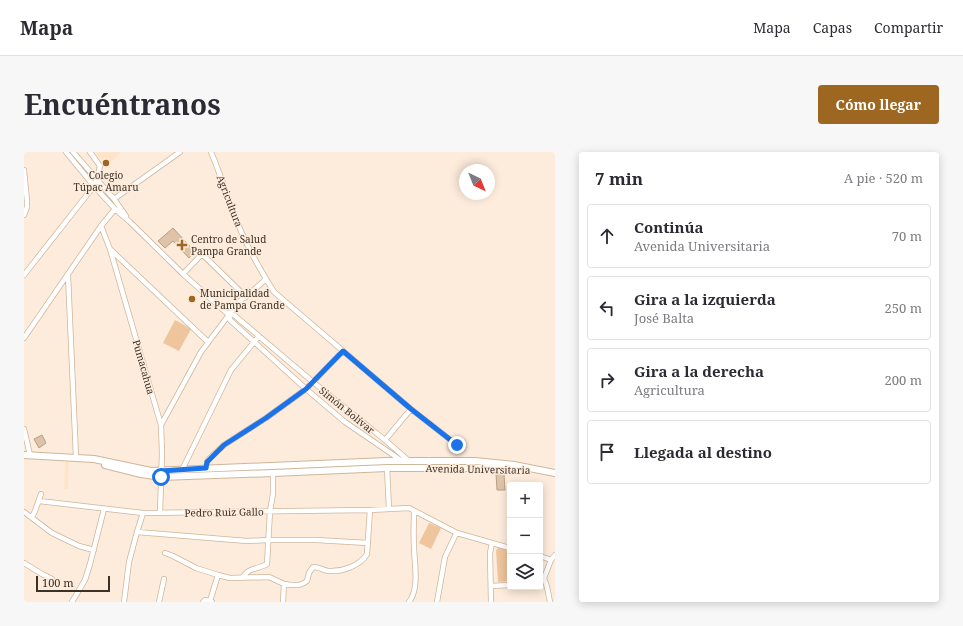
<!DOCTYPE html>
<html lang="es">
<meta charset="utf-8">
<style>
:root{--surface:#fff;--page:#f7f7f7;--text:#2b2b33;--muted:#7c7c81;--line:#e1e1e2;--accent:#9d6621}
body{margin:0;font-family:"Noto Serif",serif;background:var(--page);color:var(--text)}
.controls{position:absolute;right:12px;bottom:12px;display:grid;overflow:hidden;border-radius:4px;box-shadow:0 2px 10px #0003}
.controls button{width:36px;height:36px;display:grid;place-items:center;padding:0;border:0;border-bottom:1px solid var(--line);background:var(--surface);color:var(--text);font:20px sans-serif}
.compass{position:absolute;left:435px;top:12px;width:36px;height:36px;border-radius:50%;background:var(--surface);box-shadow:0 2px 10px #0003;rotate:137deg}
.scale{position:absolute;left:12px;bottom:10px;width:74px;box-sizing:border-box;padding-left:4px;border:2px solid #3c3127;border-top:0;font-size:11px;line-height:14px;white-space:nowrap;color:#3c3127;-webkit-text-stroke:3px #fdecdc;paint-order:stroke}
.stop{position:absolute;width:12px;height:12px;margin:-9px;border:3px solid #1a73e8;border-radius:50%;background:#fff}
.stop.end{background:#1a73e8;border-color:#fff;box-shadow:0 1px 4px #0008}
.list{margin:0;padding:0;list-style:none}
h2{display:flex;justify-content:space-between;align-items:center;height:52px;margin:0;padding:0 16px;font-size:17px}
h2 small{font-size:13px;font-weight:400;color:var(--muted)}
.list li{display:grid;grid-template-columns:26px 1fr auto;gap:12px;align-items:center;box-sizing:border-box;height:64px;margin:0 8px 8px;padding:0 8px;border:1px solid var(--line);border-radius:4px}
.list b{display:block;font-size:15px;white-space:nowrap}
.list p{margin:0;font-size:13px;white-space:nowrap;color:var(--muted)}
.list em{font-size:13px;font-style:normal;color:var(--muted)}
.icon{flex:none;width:22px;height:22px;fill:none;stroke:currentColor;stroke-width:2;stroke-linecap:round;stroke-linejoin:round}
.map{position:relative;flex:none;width:531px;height:450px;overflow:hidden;border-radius:4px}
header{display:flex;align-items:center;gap:24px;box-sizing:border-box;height:56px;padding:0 20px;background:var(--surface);border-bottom:1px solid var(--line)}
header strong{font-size:19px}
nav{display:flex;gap:22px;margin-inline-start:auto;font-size:14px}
.intro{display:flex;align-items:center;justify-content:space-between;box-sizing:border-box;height:96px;padding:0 24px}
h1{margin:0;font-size:28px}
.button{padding:10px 18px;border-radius:4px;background:var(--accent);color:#fff;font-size:14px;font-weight:700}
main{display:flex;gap:24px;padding:0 24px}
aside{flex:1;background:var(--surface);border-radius:4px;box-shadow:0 2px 10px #0003}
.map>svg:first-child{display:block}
</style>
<header>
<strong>Mapa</strong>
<nav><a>Mapa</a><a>Capas</a><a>Compartir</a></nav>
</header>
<div class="intro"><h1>Encuéntranos</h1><a class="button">Cómo llegar</a></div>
<main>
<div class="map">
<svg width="531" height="450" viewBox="0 0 531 450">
<rect width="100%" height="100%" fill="#fdecdc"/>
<path fill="#ffe4c9" d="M71,0H97L82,15Z
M41,310H45L44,337H40Z"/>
<path fill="#eec59c" d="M151,168L167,177L155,199L139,191Z
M405,371L417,376L407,397L395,391Z
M475,395L486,398V429L474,430L472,398Z"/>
<path fill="#dec3a8" stroke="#b89e84" d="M149,76L171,100L165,106L149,89L141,96L134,89Z
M18,283L22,291L15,296L10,287Z
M472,322H480L481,338H473Z"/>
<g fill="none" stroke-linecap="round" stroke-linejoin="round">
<g stroke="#cfb59a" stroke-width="6">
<path id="street" d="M42,0L70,34L91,57L106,70L159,122L205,163L206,168L282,237L321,270L378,309
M49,0L90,47L102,64
M187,0C197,23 204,48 214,72C223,95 237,119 250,140L387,257L433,293
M0,18L3,49V55L0,63
M90,47L156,0
M77,74L86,97L137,273L138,301L136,361
M87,98L184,190
M159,122L178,102L222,145
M0,123L70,34L73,27L76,14L66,0
M44,123L52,305
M205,163H210L289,230L361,288L385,309
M0,186L77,74L91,57
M137,273L177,200L210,156L218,147L222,145L242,127
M0,277L6,303
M361,288L387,257
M363,316L365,357
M182,317L183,310L185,307L200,293L242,266L282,237L319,199
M158,318L207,218L235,184
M15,349L119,361L346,358L385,356L433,381L486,396
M0,360L28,381L55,394L70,398
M8,365L11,359L17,342
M113,380L223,389L244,388H292L344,391
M141,401L149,404L172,416L194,423L206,426L245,425L260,432L268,433H275L280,431L283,429L285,421L289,415C294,415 299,418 304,419C318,420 336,414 343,402L346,358
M516,404L527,408
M0,411L18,422L28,427
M219,426C222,416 235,417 243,412L246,359L249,342V321
M467,434L486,433
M186,449L194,423
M48,450L61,428L66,412L80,357
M100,450L105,410L113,380L119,361
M135,450L140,427
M179,450L181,448L188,450
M259,450L260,432
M385,450C396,436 390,410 390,394C389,382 390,371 390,359
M413,450L421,405L431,384L433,381
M467,450L466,401L468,391
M526,450L523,435L520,426L527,408L531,403"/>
</g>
<g stroke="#cfb59a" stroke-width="8">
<path id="secondary" d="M0,303L70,307L127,319L363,309H451L490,313L531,321
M81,313L117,322L137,325L249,321L363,316H450L492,317"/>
</g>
<use href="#street" stroke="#fff" stroke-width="4.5"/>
<use href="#secondary" stroke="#fff" stroke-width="6"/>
</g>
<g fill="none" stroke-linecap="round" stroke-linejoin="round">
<path stroke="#1a73e8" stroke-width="5" d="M137,325V319L182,316L183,310L200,293L242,266L282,237L319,199L387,257L433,293"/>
</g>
<g fill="#9d6621" stroke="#fdecdc" stroke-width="1.5">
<circle cx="82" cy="11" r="4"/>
<path d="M156 87h4v4h4v4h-4v4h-4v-4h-4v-4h4z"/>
<circle cx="168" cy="147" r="4"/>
</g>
<g text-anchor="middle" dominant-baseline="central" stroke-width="3" stroke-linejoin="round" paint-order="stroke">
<g font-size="10" fill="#3c3127" stroke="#fdecdc" text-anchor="start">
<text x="82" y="23" text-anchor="middle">Colegio<tspan x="82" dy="12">Túpac Amaru</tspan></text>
<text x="167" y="87">Centro de Salud<tspan x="167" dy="12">Pampa Grande</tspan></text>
<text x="176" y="141">Municipalidad<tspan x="176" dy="12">de Pampa Grande</tspan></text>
</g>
<g font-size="10" fill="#3c3127" stroke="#fdecdc">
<text transform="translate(206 49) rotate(69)">Agricultura</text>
<text transform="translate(120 215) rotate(74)">Pumacahua</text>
<text transform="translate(323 258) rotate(39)">Simón Bolívar</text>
<text transform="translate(454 317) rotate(1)">Avenida Universitaria</text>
<text transform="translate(200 360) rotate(-1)">Pedro Ruiz Gallo</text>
</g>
</g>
</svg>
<div class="controls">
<button>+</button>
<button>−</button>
<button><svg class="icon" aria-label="layers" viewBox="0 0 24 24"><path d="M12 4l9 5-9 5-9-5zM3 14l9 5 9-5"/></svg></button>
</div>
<svg class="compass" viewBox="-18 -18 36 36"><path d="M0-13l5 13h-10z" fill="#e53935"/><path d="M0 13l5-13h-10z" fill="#7c7c81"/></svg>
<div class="scale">100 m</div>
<div class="stop" style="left:137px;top:325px"></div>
<div class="stop end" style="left:433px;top:293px"></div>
</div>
<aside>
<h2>7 min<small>A pie · 520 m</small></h2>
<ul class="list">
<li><svg class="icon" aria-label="ahead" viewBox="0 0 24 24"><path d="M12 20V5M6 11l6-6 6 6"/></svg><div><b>Continúa</b><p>Avenida Universitaria</p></div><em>70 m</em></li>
<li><svg class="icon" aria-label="left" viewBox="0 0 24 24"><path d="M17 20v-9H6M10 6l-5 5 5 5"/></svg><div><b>Gira a la izquierda</b><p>José Balta</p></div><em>250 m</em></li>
<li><svg class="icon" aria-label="right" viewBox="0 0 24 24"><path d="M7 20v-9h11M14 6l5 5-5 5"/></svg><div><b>Gira a la derecha</b><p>Agricultura</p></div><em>200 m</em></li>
<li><svg class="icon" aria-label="arrive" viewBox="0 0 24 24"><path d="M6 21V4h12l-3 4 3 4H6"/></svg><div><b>Llegada al destino</b></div></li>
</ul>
</aside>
</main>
